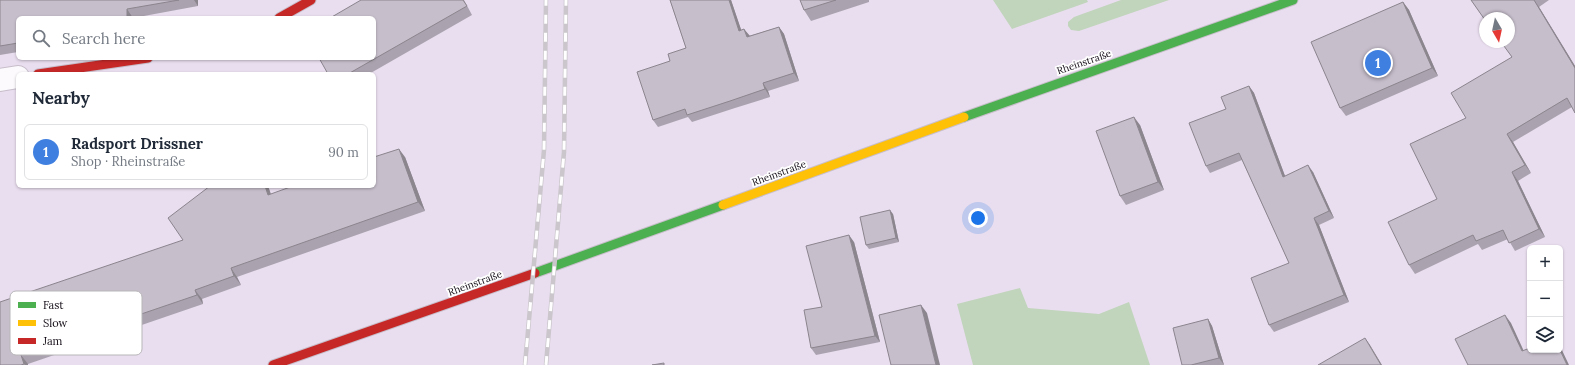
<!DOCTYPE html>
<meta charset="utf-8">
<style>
:root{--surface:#fff;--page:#f6f6f7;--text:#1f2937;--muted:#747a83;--line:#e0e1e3;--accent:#2563eb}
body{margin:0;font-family:Lora,serif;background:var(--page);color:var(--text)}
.controls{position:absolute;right:12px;bottom:12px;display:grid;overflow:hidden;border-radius:6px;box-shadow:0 1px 3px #0004}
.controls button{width:36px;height:36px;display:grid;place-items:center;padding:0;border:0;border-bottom:1px solid var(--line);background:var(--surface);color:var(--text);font:20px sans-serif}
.compass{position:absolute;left:1479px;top:12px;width:36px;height:36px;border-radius:50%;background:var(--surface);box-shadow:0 1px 3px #0004;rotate:171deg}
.you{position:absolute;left:978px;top:218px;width:14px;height:14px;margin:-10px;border:3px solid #fff;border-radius:50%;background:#1a73e8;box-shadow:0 0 0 6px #1a73e833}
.badge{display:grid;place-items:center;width:26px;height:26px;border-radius:50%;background:var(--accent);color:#fff;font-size:13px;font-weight:700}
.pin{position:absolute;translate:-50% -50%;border:2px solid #fff;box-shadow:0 1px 4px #0006}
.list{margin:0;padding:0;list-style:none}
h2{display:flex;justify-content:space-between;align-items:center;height:52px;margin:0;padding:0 16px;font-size:17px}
h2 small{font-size:13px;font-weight:400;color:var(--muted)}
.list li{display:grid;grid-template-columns:26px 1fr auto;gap:12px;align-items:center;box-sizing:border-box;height:56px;margin:0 8px 8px;padding:0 8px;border:1px solid var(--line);border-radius:6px}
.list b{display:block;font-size:15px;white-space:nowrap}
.list p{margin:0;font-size:13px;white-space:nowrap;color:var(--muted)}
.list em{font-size:13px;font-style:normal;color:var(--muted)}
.icon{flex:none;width:22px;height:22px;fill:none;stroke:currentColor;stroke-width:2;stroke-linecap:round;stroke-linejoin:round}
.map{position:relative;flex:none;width:1575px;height:365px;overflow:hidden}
.search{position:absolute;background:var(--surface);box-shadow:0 1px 3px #0004;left:16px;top:16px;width:360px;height:44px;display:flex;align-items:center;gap:10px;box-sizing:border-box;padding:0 14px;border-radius:6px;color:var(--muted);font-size:15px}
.panel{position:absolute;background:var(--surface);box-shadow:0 1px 3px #0004;left:16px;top:72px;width:360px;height:116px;border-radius:6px}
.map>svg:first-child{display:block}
</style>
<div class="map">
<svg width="1575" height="365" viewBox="0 0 1575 365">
<rect width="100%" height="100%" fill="#e9deef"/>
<path fill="#c1d4bc" d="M993,0H1087L1088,2L1012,29Z
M1121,0H1169L1079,31L1071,30L1068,26V22L1074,17Z
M1020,288L1028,308L1099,314L1129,302L1150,365H973L957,304Z"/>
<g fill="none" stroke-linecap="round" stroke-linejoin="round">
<g stroke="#c7beca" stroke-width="24">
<path id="street" d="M0,80L18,77"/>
</g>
<g stroke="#c7beca" stroke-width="11">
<path id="fast" d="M964,117L1293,0
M535,273L723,205"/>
</g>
<g stroke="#c7beca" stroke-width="11">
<path id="slow" d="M723,205L964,117"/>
</g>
<g stroke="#c7beca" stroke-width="11">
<path id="jam" d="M279,18L311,0
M38,74L148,58
M273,365L535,273"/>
</g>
<use href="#street" stroke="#fcfafd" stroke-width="22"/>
<use href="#fast" stroke="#4caf50" stroke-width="9"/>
<use href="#slow" stroke="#ffc107" stroke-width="9"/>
<use href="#jam" stroke="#c62828" stroke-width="9"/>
<g stroke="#cac6cb" stroke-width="4.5">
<path id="rail" d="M525,365L544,150L546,0
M546,365L564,152L566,0"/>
</g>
<use href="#rail" stroke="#fff" stroke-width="3" stroke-dasharray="9" stroke-linecap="butt"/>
</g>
<path fill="#aaa3af" d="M0,0H198V6L133,18H18V52L0,55Z
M361,0H464L472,15L369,74H328Z
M670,0H731L741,30L744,29L749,36L779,27L784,34L799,81L768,91L770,97L735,108L692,122L688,117L658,127L653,120L670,61L686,48Z
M800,0H869V2L811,21L804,10Z
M1471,0H1549L1539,7L1575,66V113L1572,107L1513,142L1531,173L1518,181L1545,237L1515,251L1508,239L1482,250L1478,244L1415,274L1409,265L1437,199L1466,118L1512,57Z
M1403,2L1409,10L1438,76L1346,116L1340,108Z
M1249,86L1254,93L1285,176L1313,172L1334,218L1319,225L1349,302L1274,332L1269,325L1289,263L1242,160L1210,173L1206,166Z
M1140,125L1164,190L1126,205L1120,196Z
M405,157L425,211L237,277L241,285L202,299L203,304L28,364V365H0L183,240L210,186H268L271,194Z
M893,214L899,242L869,249L866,245Z
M854,242L880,342L816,355L811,348L822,307Z
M1208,319L1212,326L1224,365H1182Z"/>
<path fill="#8b858e" d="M194,0H198V6Z
M729,0H731L744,38L739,31Z
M1534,0L1539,7L1575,66V68Z
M1403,2L1409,10L1438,76L1432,68Z
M127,9L133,18H127Z
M779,27L784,34L799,81L794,73Z
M744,29L750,36L747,37Z
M763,83L768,91L770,97L765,89Z
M1249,86L1254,93L1288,184L1283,177Z
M1134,117L1140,125L1164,190L1158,182Z
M1507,134L1513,142L1531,173L1525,165Z
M399,149L405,157L425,211L418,202Z
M1308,165L1313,172L1334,218L1329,211Z
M1512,172L1518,181L1545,237L1539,229Z
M265,186H268L274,204L268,195Z
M890,210L893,214L899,242L896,238Z
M1314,218L1319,225L1349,302L1344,295Z
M849,235L854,242L880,342L875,336Z
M231,268L237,277L241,285L234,276Z
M195,290L202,299L203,304L197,295Z
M921,305L927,313L940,365H936Z
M1505,315L1511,323L1528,360L1522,351Z
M1208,319L1212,326L1224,365L1219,358Z
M1365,338L1370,345L1382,365H1381Z
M1560,346L1569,365H1567L1560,350Z
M21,355L28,364V365H25L24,364Z"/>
<path fill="#c6becb" stroke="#8b858e" d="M0,0H179L127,9V18H18V43L0,46Z
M361,0H463L467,6L348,74H328L319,58H374V18H330Z
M670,0H729L739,31L744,29L747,37L779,27L794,73L763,83L765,89L730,101L687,115L685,109L653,120L637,72L670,61L668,54L686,48Z
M800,0H836L804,10Z
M1471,0H1534L1575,68V113L1567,98L1507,134L1525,165L1512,172L1539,229L1509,243L1503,230L1476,241L1473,235L1409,265L1388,222L1437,199L1410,144L1466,118L1451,93L1512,57L1501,42H1509V18H1485V20Z
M1403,2L1432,68L1340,108L1311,42Z
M1249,86L1283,177L1308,165L1329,211L1314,218L1344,295L1269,325L1251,278L1289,263L1239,153L1206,166L1189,123L1226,109L1221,97Z
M1134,117L1158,182L1120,196L1096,131Z
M399,149L418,202L231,268L234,276L195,290L197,295L21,355L24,364L21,365H0V302L183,240L168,218L210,186H265L268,195L293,186H374V157Z
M890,210L896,238L866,245L860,217Z
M849,235L875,336L811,348L804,310L822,307L806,246Z
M921,305L936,365H891L879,315Z
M1505,315L1522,351L1530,348V350H1560L1567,365H1468L1455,339Z
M1208,319L1219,358L1191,365H1182L1173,328Z
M1365,338L1381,365H1318Z
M664,363V365H652Z"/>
<g text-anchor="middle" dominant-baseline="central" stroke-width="3.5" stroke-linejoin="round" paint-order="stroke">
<g font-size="10" fill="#130c16" stroke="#fff">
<text transform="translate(1084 62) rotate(-19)">Rheinstraße</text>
<text transform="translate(779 173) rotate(-20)">Rheinstraße</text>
<text transform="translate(475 283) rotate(-20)">Rheinstraße</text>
</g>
</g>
<rect x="10" y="291" width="132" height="64" rx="6" fill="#fff" stroke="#b8b6b9" stroke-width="1"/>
<rect x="18" y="302" width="18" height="6" fill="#4caf50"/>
<rect x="18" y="320" width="18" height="6" fill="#ffc107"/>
<rect x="18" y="338" width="18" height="6" fill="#c62828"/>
<g font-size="11" fill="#130c16">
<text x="43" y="309">Fast</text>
<text x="43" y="327">Slow</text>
<text x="43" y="345">Jam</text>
</g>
</svg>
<div class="controls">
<button>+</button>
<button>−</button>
<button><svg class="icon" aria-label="layers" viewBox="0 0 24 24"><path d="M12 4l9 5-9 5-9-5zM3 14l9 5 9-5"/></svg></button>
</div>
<svg class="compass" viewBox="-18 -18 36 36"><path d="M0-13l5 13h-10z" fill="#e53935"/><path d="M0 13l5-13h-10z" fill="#747a83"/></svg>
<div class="you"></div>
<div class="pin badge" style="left:1378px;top:63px;background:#3f7fe0">1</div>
<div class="search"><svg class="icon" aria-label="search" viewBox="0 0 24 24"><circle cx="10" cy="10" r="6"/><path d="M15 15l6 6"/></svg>Search here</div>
<section class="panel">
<h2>Nearby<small></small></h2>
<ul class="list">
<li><span class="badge" style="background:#3f7fe0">1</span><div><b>Radsport Drissner</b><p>Shop · Rheinstraße</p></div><em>90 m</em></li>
</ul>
</section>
</div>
